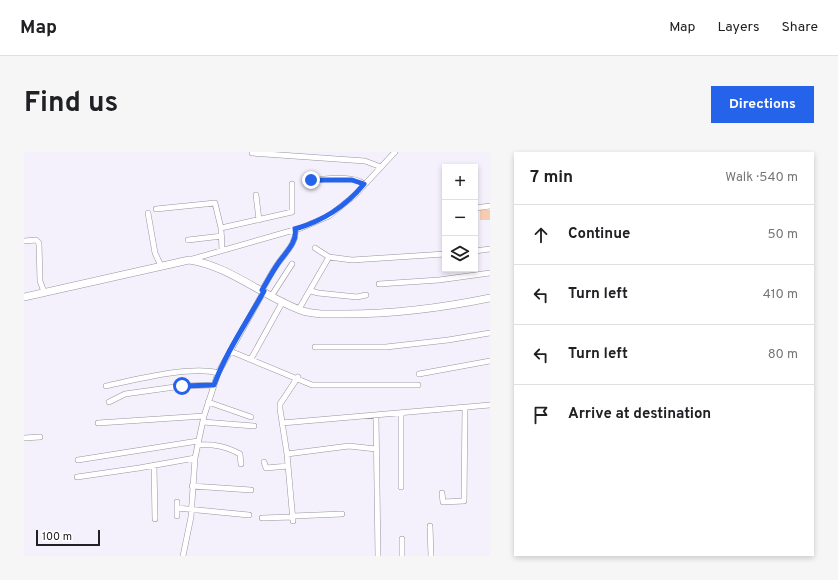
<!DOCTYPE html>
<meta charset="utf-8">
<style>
:root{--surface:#fff;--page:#f6f6f6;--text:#202124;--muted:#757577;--line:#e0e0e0;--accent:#2563eb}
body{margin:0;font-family:Overpass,sans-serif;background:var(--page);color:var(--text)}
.controls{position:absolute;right:12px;top:12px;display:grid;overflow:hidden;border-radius:0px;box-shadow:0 2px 6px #0003}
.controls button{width:36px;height:36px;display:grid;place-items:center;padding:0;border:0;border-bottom:1px solid var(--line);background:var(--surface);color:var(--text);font:20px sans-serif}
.scale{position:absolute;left:12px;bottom:10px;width:64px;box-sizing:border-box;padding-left:4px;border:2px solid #232126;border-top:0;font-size:11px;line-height:14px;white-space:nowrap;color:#232126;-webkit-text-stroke:3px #fff;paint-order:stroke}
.stop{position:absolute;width:12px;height:12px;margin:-9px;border:3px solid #2563eb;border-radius:50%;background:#fff}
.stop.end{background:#2563eb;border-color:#fff;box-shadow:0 1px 4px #0008}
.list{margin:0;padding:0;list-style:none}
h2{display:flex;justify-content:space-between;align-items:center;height:52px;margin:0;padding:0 16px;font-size:17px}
h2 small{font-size:13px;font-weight:400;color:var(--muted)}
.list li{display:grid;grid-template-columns:26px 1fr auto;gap:12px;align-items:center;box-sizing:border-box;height:60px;padding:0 16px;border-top:1px solid var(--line)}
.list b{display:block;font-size:15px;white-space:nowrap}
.list em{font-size:13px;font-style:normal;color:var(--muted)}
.icon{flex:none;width:22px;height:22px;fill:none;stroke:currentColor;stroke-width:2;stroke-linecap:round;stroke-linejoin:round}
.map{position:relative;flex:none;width:466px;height:404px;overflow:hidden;border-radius:0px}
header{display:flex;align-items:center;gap:24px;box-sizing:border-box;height:56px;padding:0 20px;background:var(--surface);border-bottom:1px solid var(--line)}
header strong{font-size:19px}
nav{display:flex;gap:22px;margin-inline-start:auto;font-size:14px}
.intro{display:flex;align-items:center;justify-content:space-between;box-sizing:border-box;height:96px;padding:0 24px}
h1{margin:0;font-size:28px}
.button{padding:10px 18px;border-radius:0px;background:var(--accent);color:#fff;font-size:14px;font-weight:700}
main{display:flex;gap:24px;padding:0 24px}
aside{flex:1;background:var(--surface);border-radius:0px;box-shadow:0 2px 6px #0003}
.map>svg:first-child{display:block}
</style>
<header>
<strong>Map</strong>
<nav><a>Map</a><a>Layers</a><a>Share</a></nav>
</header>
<div class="intro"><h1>Find us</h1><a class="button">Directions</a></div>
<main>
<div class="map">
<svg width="466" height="404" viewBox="0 0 466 404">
<rect width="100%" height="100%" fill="#f4f0fc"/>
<path fill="#f8ccb2" d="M456,58H466V68H456Z"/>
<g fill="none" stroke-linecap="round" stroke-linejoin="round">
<g stroke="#9894a0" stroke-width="6">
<path id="minor" d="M228,1L341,9L357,15
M287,28C302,27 328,23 340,32
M232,43L235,68
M451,56L466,54
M132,57L191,51L197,76L198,98
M124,61L131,101L137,114
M197,76L268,60V32
M164,88L198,84
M0,89L12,88L15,91L16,129L20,140
M291,96L305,105L328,108L421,102
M451,99L466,97
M165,108L277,76L305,64L331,43L371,0
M355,132L415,128L466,121
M238,138C243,130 247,121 253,113C259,103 274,91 271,77
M287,139L294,141L333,145L342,143
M248,143L268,112
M275,157L305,105
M291,195H362L424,188L466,181
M206,199L288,233H394
M227,207L259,149
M395,222L466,209
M82,234C110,228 168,213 194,221
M85,250L101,242L158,234L190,233
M184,250L227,265
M377,261V335
M352,264L354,404
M179,270L230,274
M74,271L180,264
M258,271L466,253
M0,286L16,285
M174,293C190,292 201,294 216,302L217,312
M263,302L325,294L352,297
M54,308L174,289
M240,310L242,316L264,314
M130,313L131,367
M53,325L115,316L171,306
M168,334L227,338
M418,341L419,350L440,349L441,256
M153,356L225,363
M153,364V350
M269,364L318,362
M238,366L269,365
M269,369L263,302L256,257V252L274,225
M406,374L407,404
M378,387V404
M159,404L167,365L171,306L180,264L194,221L240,139"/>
</g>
<g stroke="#9894a0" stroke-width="8">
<path id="secondary" d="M0,145L165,108C206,114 238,144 276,158C290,163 306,162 321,162C370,162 418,156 466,146"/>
</g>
<use href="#minor" stroke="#fff" stroke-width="5"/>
<use href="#secondary" stroke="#fff" stroke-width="7"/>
</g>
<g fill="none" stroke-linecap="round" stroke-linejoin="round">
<path stroke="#2563eb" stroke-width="5" d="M158,234L190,233C202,200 223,170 240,139L238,138C243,130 247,122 253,113C259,103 274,91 271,77C299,69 322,54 340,32L328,28H287"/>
</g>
</svg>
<div class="controls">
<button>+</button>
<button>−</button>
<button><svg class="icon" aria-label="layers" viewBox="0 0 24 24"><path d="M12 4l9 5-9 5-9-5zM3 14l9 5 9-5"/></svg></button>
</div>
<div class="scale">100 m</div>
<div class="stop" style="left:158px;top:234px"></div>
<div class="stop end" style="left:287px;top:28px"></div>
</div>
<aside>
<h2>7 min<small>Walk · 540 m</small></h2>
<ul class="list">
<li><svg class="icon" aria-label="ahead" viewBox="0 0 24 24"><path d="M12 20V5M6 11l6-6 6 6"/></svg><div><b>Continue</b></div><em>50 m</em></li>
<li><svg class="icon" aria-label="left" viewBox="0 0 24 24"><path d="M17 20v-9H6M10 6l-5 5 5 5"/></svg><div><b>Turn left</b></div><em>410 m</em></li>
<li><svg class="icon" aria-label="left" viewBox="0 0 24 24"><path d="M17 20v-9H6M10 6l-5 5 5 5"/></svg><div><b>Turn left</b></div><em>80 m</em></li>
<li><svg class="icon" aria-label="arrive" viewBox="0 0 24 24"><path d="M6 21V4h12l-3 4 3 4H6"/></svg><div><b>Arrive at destination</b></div></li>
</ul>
</aside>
</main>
